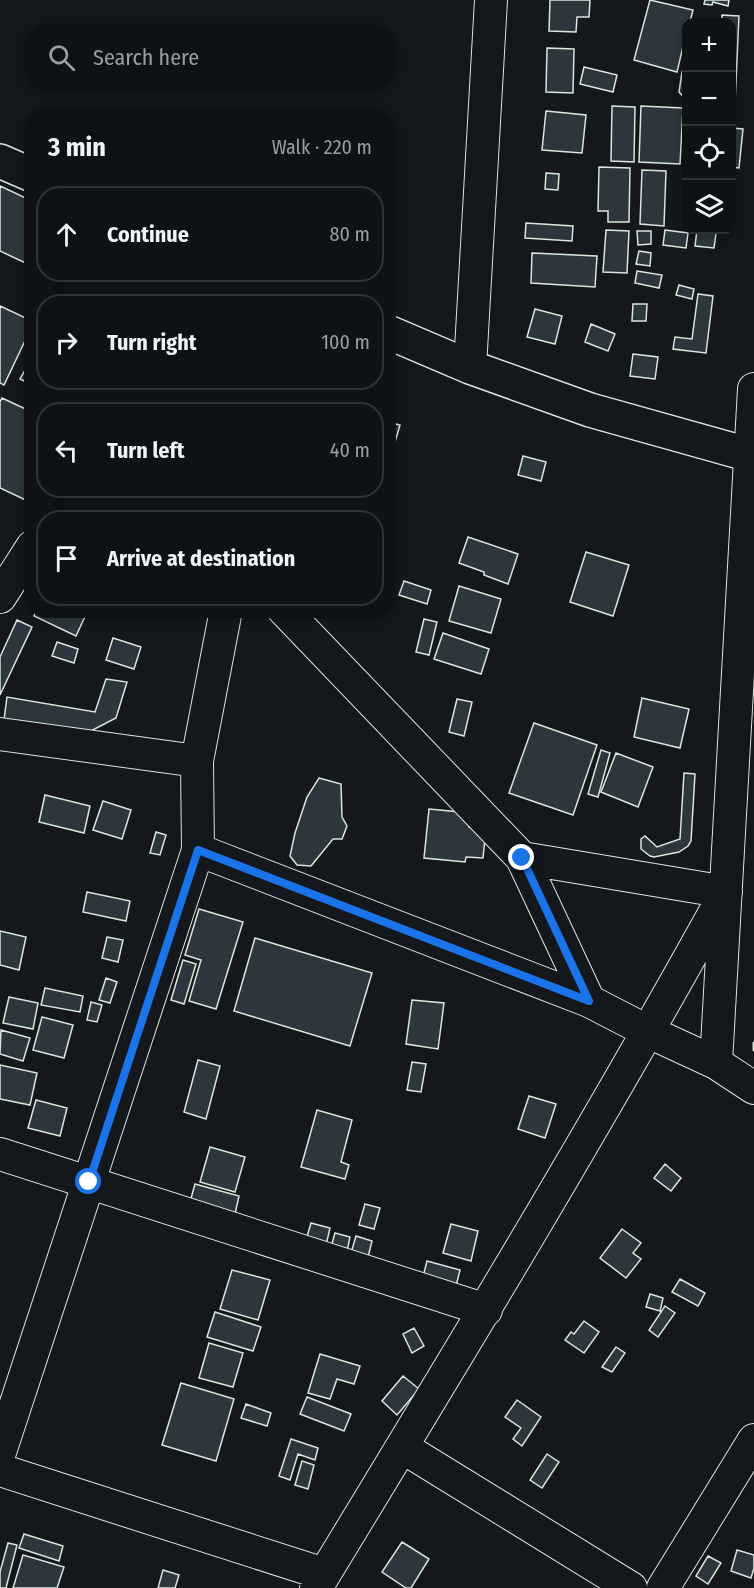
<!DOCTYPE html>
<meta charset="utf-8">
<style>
:root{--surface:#0f1215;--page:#1d2022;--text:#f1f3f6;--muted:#9b9ea0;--line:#2f3234}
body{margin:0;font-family:"Fira Sans Condensed",sans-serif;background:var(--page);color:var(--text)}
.controls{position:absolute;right:18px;top:18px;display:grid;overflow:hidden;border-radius:12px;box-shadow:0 3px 9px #0003}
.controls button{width:54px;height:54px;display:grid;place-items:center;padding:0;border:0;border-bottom:2px solid var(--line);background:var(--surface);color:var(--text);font:30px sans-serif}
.stop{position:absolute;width:18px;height:18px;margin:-14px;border:4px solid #1a73e8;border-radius:50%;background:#fff}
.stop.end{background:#1a73e8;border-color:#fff;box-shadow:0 2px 6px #0008}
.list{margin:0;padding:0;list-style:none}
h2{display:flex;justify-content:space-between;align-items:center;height:78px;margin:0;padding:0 24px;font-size:26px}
h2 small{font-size:20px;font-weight:400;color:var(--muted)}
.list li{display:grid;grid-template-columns:39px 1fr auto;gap:18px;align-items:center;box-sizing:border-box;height:96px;margin:0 12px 12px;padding:0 12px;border:2px solid var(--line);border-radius:24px}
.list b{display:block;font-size:22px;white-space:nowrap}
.list em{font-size:20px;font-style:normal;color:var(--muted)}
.icon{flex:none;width:33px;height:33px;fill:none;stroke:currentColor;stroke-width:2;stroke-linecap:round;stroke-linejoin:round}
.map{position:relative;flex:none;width:754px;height:1588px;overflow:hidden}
.search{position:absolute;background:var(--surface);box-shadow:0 3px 9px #0003;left:24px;top:24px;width:372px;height:66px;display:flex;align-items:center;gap:15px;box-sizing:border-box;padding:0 21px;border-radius:24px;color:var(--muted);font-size:22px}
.panel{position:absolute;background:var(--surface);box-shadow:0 3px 9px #0003;left:24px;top:108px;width:372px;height:510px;border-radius:24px}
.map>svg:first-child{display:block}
</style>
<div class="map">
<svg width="754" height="1588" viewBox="0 0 754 1588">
<rect width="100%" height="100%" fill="#14181c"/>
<path fill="#2c363c" stroke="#d8e6dc" stroke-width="1.5" d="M550,0H590L589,17H577L576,32L549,31Z
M650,0L693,10L690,22H686V34L677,72L634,60Z
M705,0H729L728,6L713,2L712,5L704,4Z
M722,15L739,16L735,103H732V22H722Z
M547,48L574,49L573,93L546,92Z
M584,67L617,75L613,92L580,84Z
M684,68H686V100L679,92L682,72Z
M612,106L635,107L634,162L611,161Z
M641,106L683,108L680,164L639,162Z
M546,111L586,115L582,153L542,150Z
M732,128L743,129L739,168L732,167Z
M599,167L630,168L629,222H608V211H598Z
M642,170L666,171L664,226L640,224Z
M546,173L559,174L558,190L545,189Z
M0,186L32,201V266L0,251Z
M526,223L573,226L572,241L525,238Z
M606,230L629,231L627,273L603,272Z
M665,230L688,233L686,248L663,245Z
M697,230L716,233L714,248L695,246Z
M637,231H651V244L638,245Z
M639,251L651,253L650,266L636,264Z
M532,253L597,256L595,287L531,283Z
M637,271L662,275L659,288L635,283Z
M679,285L694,289L692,299L676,295Z
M698,294L713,296L706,353L673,349L675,337L692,339Z
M633,304H647L646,321H632Z
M0,306L32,321V326L4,385L0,383Z
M535,309L562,316L555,344L527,337Z
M591,324L615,334L608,351L585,342Z
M633,354L658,357L655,379L630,376Z
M32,358V385L20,379Z
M2,398L32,412V503L0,488V402Z
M388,422L400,425L388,466Z
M523,456L546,462L541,481L518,475Z
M468,537L518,554L508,584L484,575V572L459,563Z
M586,552L629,565L613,616L570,602Z
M404,581L431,590L427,604L399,595Z
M459,586L501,599L491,633L449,621Z
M37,610H88L76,636L34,616Z
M424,619L437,622L429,655L416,652Z
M17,620L32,627L0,695V657Z
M443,633L489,649L481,674L434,659Z
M113,638L141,647L134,669L106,660Z
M57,642L78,649L74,663L52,656Z
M106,679L127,682L116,718L85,734L4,720L7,697L95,712Z
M642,698L689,709L680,748L634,737Z
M457,699L472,702L464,736L449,732Z
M534,723L597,745L573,815L509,793Z
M601,750L610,753L598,797L588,794Z
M616,753L653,767L638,807L601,792Z
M684,773L695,774L691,841L688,846L679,852L654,857L650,856L641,849V839L645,836L657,847L680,839Z
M319,778L341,784L342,817L347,826L342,839H333L311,866L297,865L290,856L295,833L307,797Z
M45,795L90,806L84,833L39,822Z
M103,801L131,810L122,839L93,830Z
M429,809L471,813L469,827L486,829L483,858L466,857L465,862L424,858Z
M156,832L166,835L160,855L150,853Z
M87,892L130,901L126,921L83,912Z
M199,909L243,922L216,1009L189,1001L201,960L185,955Z
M0,931L26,937L19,970L0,965Z
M107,937L123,940L118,962L102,958Z
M255,938L372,973L350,1046L234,1011Z
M183,960L196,964L184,1004L171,1000Z
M106,978L117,982L110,1003L99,1000Z
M45,988L83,996L80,1012L41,1005Z
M9,997L38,1003L33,1029L3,1023Z
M412,1000L444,1003L438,1049L406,1044Z
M91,1002L102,1005L97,1022L87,1020Z
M42,1017L73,1025L64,1058L33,1050Z
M1,1030L30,1038L23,1061L0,1054Z
M198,1060L220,1066L206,1119L184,1112Z
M412,1062L426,1064L421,1092L407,1090Z
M0,1065L37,1073L30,1105L0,1099Z
M529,1096L556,1104L545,1138L518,1129Z
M36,1100L67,1108L60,1136L28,1128Z
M317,1110L352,1120L341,1162L349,1165L345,1179L301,1167Z
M210,1147L245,1157L235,1192L200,1182Z
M665,1164L681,1178L671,1191L654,1178Z
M195,1184L239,1196L235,1214L190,1202Z
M365,1204L380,1208L374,1229L359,1225Z
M311,1223L330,1228L326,1245L306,1240Z
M451,1224L478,1231L471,1261L443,1253Z
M622,1229L641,1243L633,1253L641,1259L626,1278L600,1258Z
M335,1233L350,1237L347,1251L331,1247Z
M356,1236L372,1241L368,1257L351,1253Z
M427,1261L460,1270L456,1286L423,1277Z
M232,1270L270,1280L258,1320L220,1309Z
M680,1279L705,1293L698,1306L672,1292Z
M650,1294L663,1298L660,1311L646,1307Z
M665,1306L675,1313L658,1337L649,1330Z
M215,1312L261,1327L253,1351L207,1337Z
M584,1321L599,1332L584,1353L565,1340L571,1332L574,1334Z
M414,1328L424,1346L412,1353L403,1334Z
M209,1343L243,1353L233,1387L199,1378Z
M616,1347L625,1353L612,1372L602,1367Z
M320,1354L360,1366L354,1384L337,1379L330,1399L308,1393Z
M403,1376L419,1389L397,1415L382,1401Z
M181,1383L234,1399L216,1461L162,1445Z
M307,1397L351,1414L344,1431L300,1414Z
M517,1400L541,1417L522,1446L513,1439L521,1428L505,1417Z
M246,1404L271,1413L267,1426L241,1418Z
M291,1439L318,1448L315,1460L298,1454L290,1480L279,1476Z
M547,1454L559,1462L542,1488L530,1480Z
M302,1461L314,1465L308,1489L295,1485Z
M24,1534L63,1546L59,1561L19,1548Z
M402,1542L429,1559L411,1588H406L382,1572Z
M8,1543L17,1545L6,1588H0V1572Z
M737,1550L754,1555V1568L751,1578L731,1571Z
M23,1555L64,1567L57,1588H13Z
M708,1556L721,1563L708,1584L696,1576Z
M163,1570L179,1575L175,1588H158Z"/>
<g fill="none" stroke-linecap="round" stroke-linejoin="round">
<g stroke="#d8e6dc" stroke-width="34">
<path id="minor" d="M470,367L491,0
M0,597L32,547
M284,610L522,858L589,1001
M0,734L197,761L198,850L589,1001L649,1032L716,1063L754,1088
M197,761L226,610
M716,1063L754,389
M0,1154L486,1310
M402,1447L631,1588
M0,1452L198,850
M0,1470L324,1574
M316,1588C456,1358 596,1128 726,892L522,858
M663,1588L754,1440"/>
</g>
<g stroke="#d8e6dc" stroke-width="36">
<path id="major" d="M0,161L32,175
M388,332L470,367L590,410L754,456"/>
</g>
<use href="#minor" stroke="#14181c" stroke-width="32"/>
<use href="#major" stroke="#14181c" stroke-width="33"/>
<path stroke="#d8e6dc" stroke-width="3" d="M754,1043V1050"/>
</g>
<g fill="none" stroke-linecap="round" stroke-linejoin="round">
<path stroke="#1a73e8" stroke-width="8" d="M89,1182L198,850L589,1001L522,858"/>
</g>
</svg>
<div class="controls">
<button>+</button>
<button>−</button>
<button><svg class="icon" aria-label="locate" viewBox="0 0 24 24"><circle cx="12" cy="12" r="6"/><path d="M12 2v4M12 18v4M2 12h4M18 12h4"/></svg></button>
<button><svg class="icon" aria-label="layers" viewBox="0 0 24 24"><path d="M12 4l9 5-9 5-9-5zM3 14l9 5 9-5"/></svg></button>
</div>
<div class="stop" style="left:89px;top:1182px"></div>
<div class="stop end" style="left:522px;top:858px"></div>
<div class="search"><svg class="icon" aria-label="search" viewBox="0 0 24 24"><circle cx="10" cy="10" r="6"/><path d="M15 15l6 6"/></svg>Search here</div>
<section class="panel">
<h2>3 min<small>Walk · 220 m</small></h2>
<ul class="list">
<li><svg class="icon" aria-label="ahead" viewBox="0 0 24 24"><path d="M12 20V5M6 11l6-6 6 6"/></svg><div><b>Continue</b></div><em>80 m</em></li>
<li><svg class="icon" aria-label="right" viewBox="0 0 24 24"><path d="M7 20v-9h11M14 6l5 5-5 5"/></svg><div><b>Turn right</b></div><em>100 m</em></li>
<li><svg class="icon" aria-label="left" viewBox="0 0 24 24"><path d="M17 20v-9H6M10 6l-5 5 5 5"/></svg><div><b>Turn left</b></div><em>40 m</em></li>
<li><svg class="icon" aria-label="arrive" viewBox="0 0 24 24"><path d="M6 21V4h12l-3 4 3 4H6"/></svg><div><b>Arrive at destination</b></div></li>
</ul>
</section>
</div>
